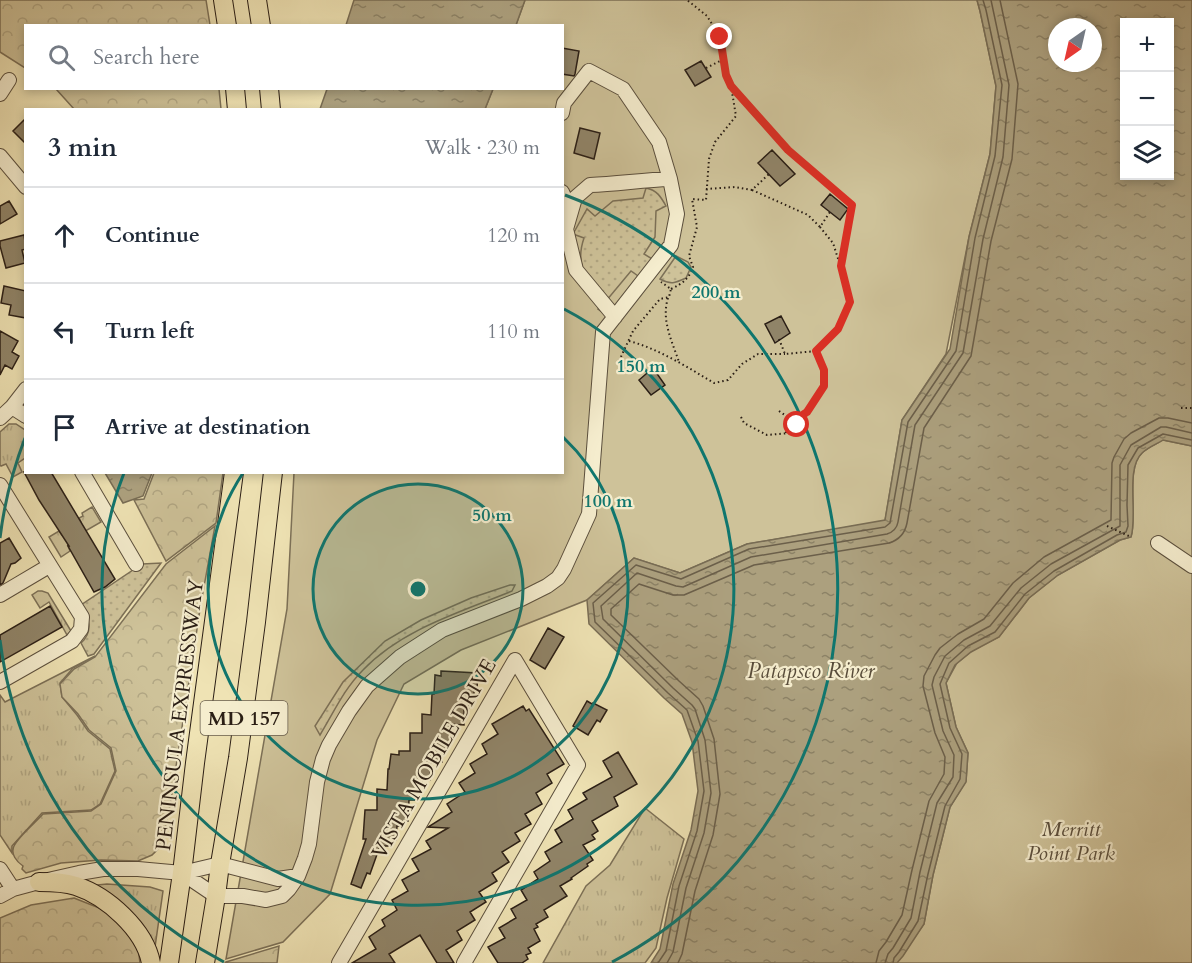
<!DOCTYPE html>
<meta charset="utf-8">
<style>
:root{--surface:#fff;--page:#f2f2f3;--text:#1f2937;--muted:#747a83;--line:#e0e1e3}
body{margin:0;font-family:Cardo,serif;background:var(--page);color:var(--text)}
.controls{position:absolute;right:18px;top:18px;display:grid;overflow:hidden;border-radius:0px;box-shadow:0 3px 9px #0003}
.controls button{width:54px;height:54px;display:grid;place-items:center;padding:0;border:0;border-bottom:2px solid var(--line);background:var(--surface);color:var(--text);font:30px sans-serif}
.compass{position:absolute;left:1048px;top:18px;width:54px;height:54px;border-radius:50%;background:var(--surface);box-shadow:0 3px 9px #0003;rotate:214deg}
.stop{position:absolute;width:18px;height:18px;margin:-14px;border:4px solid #d93025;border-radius:50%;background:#fff}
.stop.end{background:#d93025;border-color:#fff;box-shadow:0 2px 6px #0008}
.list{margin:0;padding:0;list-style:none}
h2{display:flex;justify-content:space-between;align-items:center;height:78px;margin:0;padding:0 24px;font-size:26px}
h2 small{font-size:20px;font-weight:400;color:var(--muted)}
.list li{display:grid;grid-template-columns:39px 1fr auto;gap:18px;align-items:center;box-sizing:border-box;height:96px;padding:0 24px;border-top:2px solid var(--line)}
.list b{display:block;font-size:22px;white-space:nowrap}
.list em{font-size:20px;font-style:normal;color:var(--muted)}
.icon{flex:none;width:33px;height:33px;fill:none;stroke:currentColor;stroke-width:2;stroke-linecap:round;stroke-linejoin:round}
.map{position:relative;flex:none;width:1192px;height:963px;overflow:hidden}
.search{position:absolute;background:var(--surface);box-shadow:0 3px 9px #0003;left:24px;top:24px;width:540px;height:66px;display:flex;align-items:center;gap:15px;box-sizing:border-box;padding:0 21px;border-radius:0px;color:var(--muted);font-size:22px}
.panel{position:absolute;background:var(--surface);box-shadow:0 3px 9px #0003;left:24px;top:108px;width:540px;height:366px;border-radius:0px}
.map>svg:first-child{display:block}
</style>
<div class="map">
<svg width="1192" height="963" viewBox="0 0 1192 963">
<defs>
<pattern id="grass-tufts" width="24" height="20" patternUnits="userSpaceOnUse" patternTransform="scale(1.5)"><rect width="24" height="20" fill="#cec299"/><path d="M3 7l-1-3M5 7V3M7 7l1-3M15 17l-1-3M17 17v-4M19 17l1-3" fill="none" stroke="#b1a683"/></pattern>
<pattern id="forest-crowns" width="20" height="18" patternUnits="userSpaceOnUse" patternTransform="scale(1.5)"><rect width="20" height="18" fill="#cec299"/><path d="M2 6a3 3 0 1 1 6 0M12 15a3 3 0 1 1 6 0" fill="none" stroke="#b1a683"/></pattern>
<pattern id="garden-dots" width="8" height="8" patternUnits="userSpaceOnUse" patternTransform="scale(1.5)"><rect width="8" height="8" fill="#cec299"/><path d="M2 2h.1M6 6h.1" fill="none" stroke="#b1a683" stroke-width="1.8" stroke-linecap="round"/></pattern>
<pattern id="water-ripples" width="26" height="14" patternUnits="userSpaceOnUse" patternTransform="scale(1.5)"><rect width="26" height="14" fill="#aca07e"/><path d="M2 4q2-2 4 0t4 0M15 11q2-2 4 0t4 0" fill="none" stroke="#8c8266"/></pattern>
</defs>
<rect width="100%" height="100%" fill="#efe3b4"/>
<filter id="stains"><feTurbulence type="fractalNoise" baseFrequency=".00333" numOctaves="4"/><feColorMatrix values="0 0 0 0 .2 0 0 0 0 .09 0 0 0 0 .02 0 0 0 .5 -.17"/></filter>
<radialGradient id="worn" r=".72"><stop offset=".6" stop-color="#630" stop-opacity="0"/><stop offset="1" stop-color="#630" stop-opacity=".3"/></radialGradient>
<path fill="url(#grass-tufts)" stroke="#7c7057" stroke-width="1.5" d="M9,424H16L25,430V458L18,463L22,472L13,477L6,464L1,466L0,465V432Z
M92,507L101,522L68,541V546L70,551L61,557L49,537L59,531L62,535L73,529L81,522L79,518L83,516L82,513Z
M38,591H42L48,593L71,631L67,635L49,602L40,608L32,595Z
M95,656L73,668L60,683L62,697L77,715L88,731L110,749L115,771L100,804L91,810L42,813L12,846V853L0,835V695L5,702Z
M645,808L684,839L667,898L656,948L645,963H543L586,886L610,865Z
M107,884L150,887L163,891L155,947L87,886Z"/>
<path fill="url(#forest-crowns)" stroke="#7c7057" stroke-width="1.5" d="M0,0H206L210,25L26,26L25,68L0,52Z
M56,89H219L221,109H74Z
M154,473H223L216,523L166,561L134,500L144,499Z
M215,526L201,603L170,806L161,846L152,855L138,861L101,860L61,863L26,873L22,869L23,866C17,862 10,854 14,846C18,837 36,822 43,814L91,811L101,804L116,771L111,748L89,730L78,714L62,697L60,684L74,669L95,657L166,564Z
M74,898L112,913L138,947L140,963H0V918L31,905Z
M279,946L277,963H225L226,962Z"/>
<path fill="#cec299" stroke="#7c7057" stroke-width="1.5" d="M525,0H977L980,11L996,86L990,154L969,237L946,354L902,420L885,521L747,544L680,573L634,558L587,600L461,650L404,684L377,740L330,894L283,942L226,959L287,609L294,473L562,472V110L485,109L493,89L562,88V26L516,25Z
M1163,440L1192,446V963H896L924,924L933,875L950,807L966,781L968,753L956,727L946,683L957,663L973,650L999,637L1029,598L1058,575L1120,540L1131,537C1138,514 1125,469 1142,453C1148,447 1157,444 1163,440Z"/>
<path fill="url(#garden-dots)" stroke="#7c7057" stroke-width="1.5" d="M646,188C657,190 661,197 666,206L656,211L655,237L644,254L654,260L641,278L631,271L606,301L605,314L598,309L604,301C588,278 574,267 584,238L573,234L587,209L595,216L613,201L643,198Z
M676,256L688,262L691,267L686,278C675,283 671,285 660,279Z
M161,563L94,654L88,656L81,643C94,631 89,618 81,605L142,564Z
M510,585H515L512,591C461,612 402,629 363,670C344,689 334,712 320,735L315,726L343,682L385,641L421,620L471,598Z"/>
<path fill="url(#water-ripples)" stroke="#786c54" stroke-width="1.5" fill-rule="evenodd" d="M354,0H525L516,25H346Z
M977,0H1192V446L1163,440C1157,444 1148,447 1142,453C1125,469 1138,515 1131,537L1120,540L1058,575L1029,598L999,637L971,652L955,665L946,683L956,727L968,753L966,782L950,807L933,875L924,924L903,956L897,963H651L660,949L673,884L691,830L698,791L692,742L682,714L664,698L589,624L587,600L634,558L680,573L747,544L885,520L902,420L950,349L969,237L990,154L996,86L980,11ZM1170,22V176H1124V22ZM1057,27H1093V63H1057Z
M327,89V88L493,89L485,109H320Z
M105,473H152L143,496L123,503Z"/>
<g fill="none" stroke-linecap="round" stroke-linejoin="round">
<path stroke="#6b5f4a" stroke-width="1.5" d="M658,963L666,951L679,886L697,831L704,791L698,741L687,710L668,693L595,622L593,603L636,565L681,579L749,549L885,527L890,523L908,422L956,351L975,238L995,156L1002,85L986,10L983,0
M667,963L673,952L686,888L704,833L711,793L705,740L695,709L692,705L673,688L603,619L601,606L637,573L676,586L683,587L751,557L887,534C893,532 897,528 898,522L915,425L963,353L983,239L1003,157L1009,85L991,0
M678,963L682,954L695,891L713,835L720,794L714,739L703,706L699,699L679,681L611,615V609L639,584L673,595H684L754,565L889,543C899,540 905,533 907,523L924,428L971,356L991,241L1012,159L1018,84L1000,0
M876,963L879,951L886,942L902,915L912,870L929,801L944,774L945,757L935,733L923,686L924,676L935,655L940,648L958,634L984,619L1013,583L1044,557L1111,520L1112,463L1114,457L1124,439L1131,433L1159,418H1168L1192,423
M885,963L888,954L893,948L911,918L920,872L937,803L953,777L954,755L943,731L932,685L934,677L945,656L964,640L990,626L1021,588L1051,564L1120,526V465L1131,445L1161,427H1166L1192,433
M893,963L894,958L899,952L918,921L928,874L945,806L960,779L962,754L950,728L940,684L949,663L968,646L995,632L1025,594L1054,571L1117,535L1126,532L1128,526L1127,505L1128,465L1138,448L1163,434L1192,440"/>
</g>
<path fill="#908468" stroke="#2a1e15" stroke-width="1.5" d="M562,48L579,51L575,74L574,76L562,74Z
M701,61L711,77L695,86L685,70Z
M26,118V144L13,131Z
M580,128L600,133L594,159L574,153Z
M772,150L795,174L780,186L758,163Z
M830,194L848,209L840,220L821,205Z
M9,201L17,214L0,224V206Z
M24,235L26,249L22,250L25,263L6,268L0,246V241Z
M4,286L26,291V318L9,315L11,305L1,303Z
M781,316L790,333L775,343L765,324Z
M0,331L18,341L12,352L19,356L12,369L5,365L0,375Z
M653,368L665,385L651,395L639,380Z
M24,472H51L115,579L105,587L94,592L68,546H69L39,500Z
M9,538L21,558L15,563L11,564L3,583L0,585V543Z
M50,606L62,627L0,662V635Z
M548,628L564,637L545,669L530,660Z
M441,671L478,673L477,688H474V702L469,703V709H464V725L449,724L450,742H447V749H442V762H431L430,780H422V785H420L419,800H409L408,821H403L402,826H397L396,840H391L390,846H380L370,874L367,873L361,888L351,884L366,839H363L365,810H377V789L387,790L388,769H389L391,754L399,755V751H410V733H422V714L431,715L432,694H434L435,675L441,676Z
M587,701L592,704L593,703L607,710L600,722L597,720L588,735L573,726Z
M523,706L526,711L529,709L564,764L547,774L552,783L536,793L542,804L525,814L531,824L515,833L520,841L502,852L509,862L492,873L497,881L479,892L486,902L470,912L475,920L457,931L462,940L446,950L454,963H437L420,935L389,954L395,963H352L376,949L369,937L385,926L382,920L397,910L392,900L408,891L402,880L419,871L412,859L431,849L426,841L448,828L428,827L452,812L447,804L465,792L459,783L475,773L470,764L487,754L482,744L498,734L492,724Z
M618,752L637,784L614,797L618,806L592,821L598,831L592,835L595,839L583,845L593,860L587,864L588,866L571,878L572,879L560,886L567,896L544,910L548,917L536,924L538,927L534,929L540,941L528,948L531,953L526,955L528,959L522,963H498L488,947L505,938L499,928L516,918L511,909L527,900L521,890L538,879L534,872L550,861L545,852L562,842L555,830L573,819L568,810L587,799L583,793L612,777L603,761Z"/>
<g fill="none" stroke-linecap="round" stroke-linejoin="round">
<g stroke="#5b4f3d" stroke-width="16">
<path id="minor" d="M0,94L9,80
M562,113L564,103L589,71L623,89L659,142L670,179
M0,156L26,187
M562,192L571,212
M12,407L26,416
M0,418L12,407L26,389
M82,472L136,564
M0,485L82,617L81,629L72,641L0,682
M1158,543L1192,566
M0,595L49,566
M0,869L13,889
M182,873L216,896H243L266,900L282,896L289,889L298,876L305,858L309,844L317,782L323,759L329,745L349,711L367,686L400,657L442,630L521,599L547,586L558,578L564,569L589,514L603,332L671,245L677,214L670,179C643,180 617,184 590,185L575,198L566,229L576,270L615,317
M0,896L13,889L39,882L79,873L103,869H138L182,873L220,864L278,879L298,876
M339,963L515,660L578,765L464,963"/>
</g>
<g stroke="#2a1e15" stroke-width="20">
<path id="major" d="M223,0L227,26
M257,0L261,26
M235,88L237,110
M269,88L271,110
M39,882C52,882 64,882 76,886C107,896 145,930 151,963
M169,963L182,873L195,763L234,472
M205,963L216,896L220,864L238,758L256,622L273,472"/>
</g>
<path stroke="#2a1e15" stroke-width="2" stroke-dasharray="1.5 3" stroke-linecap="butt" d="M706,68L724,59
M732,87L788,150L852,205L841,266
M706,189L735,187L752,190L769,174
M752,190L808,215L820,227L830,212
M671,289C683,283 688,280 693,267L689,256L697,227L692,199L706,200L709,159L715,142L736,116L731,86L726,75L720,37L707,16L687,0
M668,298C661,320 672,341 679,362
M779,339L785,354L816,351L839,329L850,302L842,271L833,243L820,227
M629,341C659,349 687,367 714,383L728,380L742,364L758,354H785
M619,361L633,331L660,299L669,297L671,289L661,282
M1181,408H1192
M779,411L789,418L802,414
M741,417L744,423L767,435L790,433L797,425L801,416L807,412L824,386V370L816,351
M786,433L789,418
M1107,526L1131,537"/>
<use href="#minor" stroke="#f5edce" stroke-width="14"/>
<use href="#major" stroke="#efe3b4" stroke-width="18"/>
</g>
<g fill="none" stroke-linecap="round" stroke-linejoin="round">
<path stroke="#d93025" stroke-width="8" d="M720,37L726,75L731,86L788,150L852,205L841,266L850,302L838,329L816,351L824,370V386L807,412L801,416L797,425"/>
</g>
<circle cx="418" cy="589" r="105" fill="#0f766e" fill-opacity=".12"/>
<g fill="none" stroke="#0f766e" stroke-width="3">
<circle cx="418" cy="589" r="105"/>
<path d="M563 437A210 210 0 1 1 243 473"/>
<path d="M564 309A316 316 0 1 1 124 473"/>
<path d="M224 962A421 421 0 0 1 0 640M0 538A421 421 0 0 1 25 438M565 195A421 421 0 0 1 612 962"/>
</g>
<g text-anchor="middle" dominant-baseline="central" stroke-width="4.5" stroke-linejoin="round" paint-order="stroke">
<rect fill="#f5edce" stroke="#675c4c" stroke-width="1.5" x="200.5" y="701" width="87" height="34" rx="4.5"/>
<g font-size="20" font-weight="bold" fill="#2a1e15">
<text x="244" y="718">MD 157</text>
</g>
<g font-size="21" fill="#2a1e15" stroke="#f5edce">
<text transform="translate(180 715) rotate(-83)">PENINSULA EXPRESSWAY</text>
<text transform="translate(434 759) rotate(-60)">VISTA MOBILE DRIVE</text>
</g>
<g font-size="21" font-style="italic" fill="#5b4f3d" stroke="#f5edce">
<text x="1071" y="829">Merritt<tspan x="1071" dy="24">Point Park</tspan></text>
</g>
<g font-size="22" font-style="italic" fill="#584c3a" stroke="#f5edce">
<text x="811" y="671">Patapsco River</text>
</g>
</g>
<circle cx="418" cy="589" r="9" fill="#0f766e" stroke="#f5edce" stroke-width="3"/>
<g font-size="18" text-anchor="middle" font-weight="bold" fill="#0f766e" stroke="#f5edce" stroke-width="4.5" stroke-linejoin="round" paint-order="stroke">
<text x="716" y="298">200 m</text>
<text x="641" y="372">150 m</text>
<text x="608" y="507">100 m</text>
<text x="492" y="521">50 m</text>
</g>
<rect width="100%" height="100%" filter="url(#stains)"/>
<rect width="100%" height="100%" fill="url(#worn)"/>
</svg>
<div class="controls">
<button>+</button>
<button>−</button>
<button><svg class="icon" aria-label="layers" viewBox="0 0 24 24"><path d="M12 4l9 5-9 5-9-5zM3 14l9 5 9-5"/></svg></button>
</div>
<svg class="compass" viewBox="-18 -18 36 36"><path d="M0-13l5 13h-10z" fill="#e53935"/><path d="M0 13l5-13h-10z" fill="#747a83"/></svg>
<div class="stop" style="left:797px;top:425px"></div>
<div class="stop end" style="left:720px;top:37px"></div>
<div class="search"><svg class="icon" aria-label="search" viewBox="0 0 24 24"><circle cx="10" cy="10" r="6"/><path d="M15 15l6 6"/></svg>Search here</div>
<section class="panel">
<h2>3 min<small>Walk · 230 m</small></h2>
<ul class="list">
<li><svg class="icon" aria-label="ahead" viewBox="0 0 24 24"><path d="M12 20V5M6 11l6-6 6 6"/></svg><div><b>Continue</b></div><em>120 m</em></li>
<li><svg class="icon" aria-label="left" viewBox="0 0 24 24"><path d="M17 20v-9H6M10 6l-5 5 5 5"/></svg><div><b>Turn left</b></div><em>110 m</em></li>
<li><svg class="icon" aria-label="arrive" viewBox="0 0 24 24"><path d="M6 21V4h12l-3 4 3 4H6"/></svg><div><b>Arrive at destination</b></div></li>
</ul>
</section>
</div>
